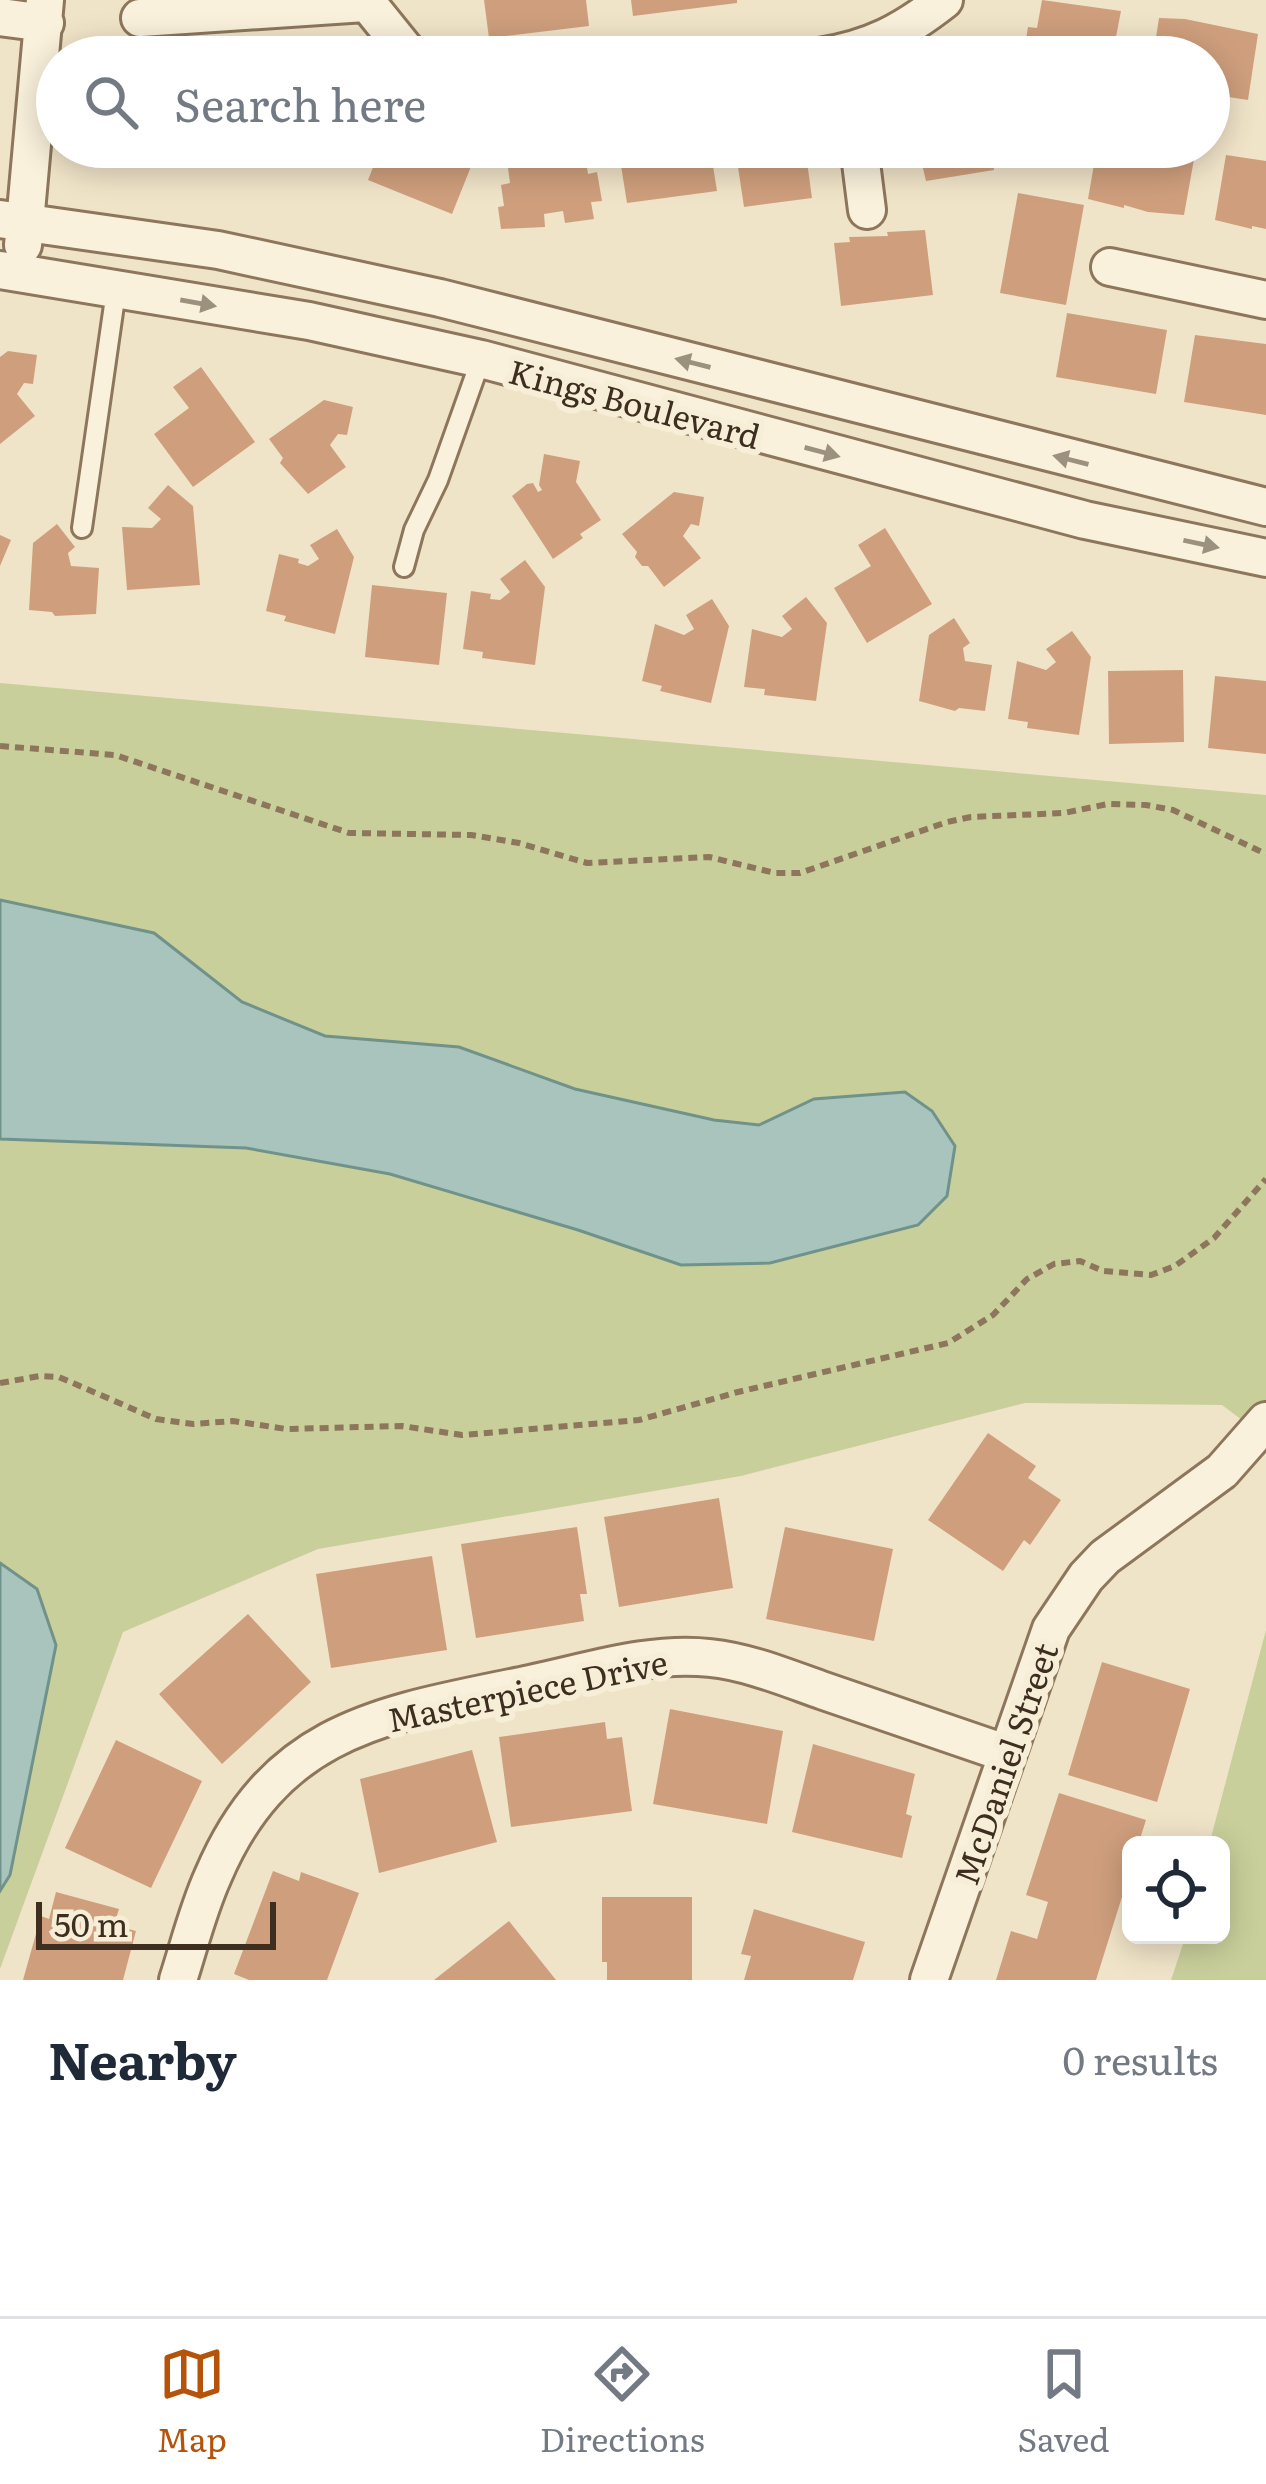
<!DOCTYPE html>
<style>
:root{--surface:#fff;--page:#f6f6f7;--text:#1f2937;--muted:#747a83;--line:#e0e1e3;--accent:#b45309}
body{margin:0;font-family:Literata,serif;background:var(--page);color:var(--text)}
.controls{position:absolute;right:36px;bottom:36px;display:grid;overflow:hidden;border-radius:18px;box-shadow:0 6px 30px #0003}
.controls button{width:108px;height:108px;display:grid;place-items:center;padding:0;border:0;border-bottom:3px solid var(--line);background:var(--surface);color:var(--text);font:60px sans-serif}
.scale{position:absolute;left:36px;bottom:30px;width:240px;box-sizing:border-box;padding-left:12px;border:6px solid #3d2e20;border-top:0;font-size:33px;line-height:42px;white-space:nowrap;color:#3d2e20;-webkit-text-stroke:9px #f7eed8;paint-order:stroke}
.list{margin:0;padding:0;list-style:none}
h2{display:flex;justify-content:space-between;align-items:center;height:156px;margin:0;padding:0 48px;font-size:51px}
h2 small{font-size:39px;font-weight:400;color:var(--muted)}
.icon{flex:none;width:66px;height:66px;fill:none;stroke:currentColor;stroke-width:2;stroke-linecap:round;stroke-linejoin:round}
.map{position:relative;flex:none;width:1266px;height:1980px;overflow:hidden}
.search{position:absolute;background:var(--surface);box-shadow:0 6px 30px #0003;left:36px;right:36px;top:36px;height:132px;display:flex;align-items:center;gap:30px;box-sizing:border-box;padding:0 42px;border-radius:66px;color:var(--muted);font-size:45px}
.sheet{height:336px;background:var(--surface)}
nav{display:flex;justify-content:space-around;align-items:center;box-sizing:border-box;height:168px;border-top:3px solid var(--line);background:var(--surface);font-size:33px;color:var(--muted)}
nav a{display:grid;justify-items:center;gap:6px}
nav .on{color:var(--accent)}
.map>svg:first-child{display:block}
</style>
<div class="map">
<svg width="1266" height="1980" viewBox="0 0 1266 1980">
<rect width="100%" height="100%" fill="#f0e4c8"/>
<path fill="#c9cf9b" d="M0,683L1266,795V1438L1222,1405L1025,1403L741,1476L318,1549L123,1632L0,1969Z
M1266,1630V1980H1171L1186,1935H1221V1845H1209Z"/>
<path fill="#a9c4bc" stroke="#6f938a" stroke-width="3" d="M0,900L154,933L242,1002L325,1036L459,1047L575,1089L714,1120L759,1125L814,1099L905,1092L932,1111L955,1146L947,1196L918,1225L770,1263L681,1265L578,1230L390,1174L246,1148L0,1139Z
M0,1563L37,1589L56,1645L10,1875L0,1891Z"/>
<path fill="#cf9f7d" d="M484,0H586L589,26L489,38Z
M631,0H737V3L633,16Z
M1042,0L1121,11L1115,42L1124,44L1122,57H1023L1028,27L1037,28Z
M1159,18L1185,19L1258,34L1248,100L1209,94V57H1153Z
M381,147H464L476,154L452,214L368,180Z
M549,147H584L588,174L597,172L602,201L591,202L594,219L565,223L563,211L544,214L545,227L501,229L498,207L504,206L501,185L510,183L506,153Z
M618,147H710L717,191L627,203Z
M735,147H805L812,198L744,207Z
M918,147H991L994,170L926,181Z
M1097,147L1196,148L1184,215L1148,212L1124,205V208L1088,199Z
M1226,155L1266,161V229L1252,226V229L1215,220Z
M1018,193L1084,205L1066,305L1000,293Z
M925,230L933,295L841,306L834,243L850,242L849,237L888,236L887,232Z
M1067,313L1167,330L1156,394L1056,377Z
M1195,335L1266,344V415L1184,402Z
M8,351L37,355L33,384L24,383L17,394L35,416L0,444V357Z
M201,367L255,442L193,487L154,434L189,408L173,387Z
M324,400L353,407L347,435L338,434L330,445L346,467L308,494L280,463L283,458L269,439Z
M544,454L580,461L576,482L601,520L580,534L583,538L553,559L512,496L527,484L533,483L538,492L542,490L539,485Z
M168,485L193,506L200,585L127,590L122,527L152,528L161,519L148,508Z
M674,492L704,497L699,526L691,524L683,536L701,558L664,587L648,566H642L635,557L637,552L622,534Z
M57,524L75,547L68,553L71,566L99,568L96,614L55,616L52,612L29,610L33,543Z
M885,528L932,604L867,643L834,588L871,566L858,545Z
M337,529L354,557L335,634L284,621L286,616L266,611L279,554L299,559L298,563L308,566L319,559L310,545Z
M0,535L11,540L0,566Z
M525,560L545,587L535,665L482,658L483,652L463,649L471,591L491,594L490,599L500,600L510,592L500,579Z
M372,585L447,593L439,665L365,657Z
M806,597L827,623L816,701L764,695L765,689L744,687L752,629L782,637L792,629L782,616Z
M712,599L729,626L711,703L660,691L662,686L642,681L655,624L684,635L694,629L686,615Z
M954,618L970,643L963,648L965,661L992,665L985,711L959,708L955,711L919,701L929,635Z
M1072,631L1091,657L1079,735L1027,728L1028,722L1008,719L1017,661L1046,670L1056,662L1046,649Z
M1183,670L1184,742L1109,744L1108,671Z
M1215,676L1266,681V754L1208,748Z
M988,1433L1036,1466L1028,1478L1061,1500L1030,1545L1024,1540L1003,1571L928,1520Z
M719,1498L733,1588L619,1607L604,1517Z
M577,1527L587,1594H580L584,1621L476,1638L461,1544Z
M785,1527L893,1549L874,1641L766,1619Z
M432,1556L447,1650L331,1668L316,1574Z
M248,1614L311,1682L222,1764L159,1694Z
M1102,1662L1190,1689L1157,1802L1068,1775Z
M670,1709L783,1731L767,1824L653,1804Z
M605,1722L607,1739L622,1737L632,1811L511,1827L499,1737Z
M116,1740L202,1781L151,1888L65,1848Z
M813,1744L915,1774L906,1814L912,1816L902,1858L792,1832Z
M472,1750L497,1842L379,1873L360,1779Z
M1059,1793L1146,1820L1138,1845H1131V1868L1096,1980H996L1011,1931L1037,1939L1048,1902L1026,1895Z
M273,1871L299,1881L301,1872L359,1893L327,1980H249L234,1974Z
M56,1892L119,1909L114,1925L136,1931L123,1980H23L41,1916L49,1919Z
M602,1897H692V1980H607V1962H602Z
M754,1909L865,1942L853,1980H744L751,1956L741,1954Z
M509,1921L556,1980H434Z"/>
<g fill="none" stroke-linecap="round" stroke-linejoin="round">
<g stroke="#8d765c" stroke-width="24">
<path id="lane" d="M82,528L116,291
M404,567L414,530L438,480L481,359"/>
</g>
<g stroke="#8d765c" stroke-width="42">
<path id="street" d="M365,0L411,57
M0,17L45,23
M140,18L365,3
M819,57C871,49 903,32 944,0
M859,147L867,210
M0,219L218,250L440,298L1266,507
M23,245L45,0
M1110,267L1266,300
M0,270L309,321L481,359L1085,520L1266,558
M178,1980C189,1946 198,1909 213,1876C277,1725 388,1714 530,1684C588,1672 651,1651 710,1658C749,1662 787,1678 824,1691C884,1712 945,1732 1005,1753
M929,1980L1051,1629L1086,1577L1105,1557L1222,1471L1266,1421"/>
</g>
<path stroke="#8d765c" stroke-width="6" stroke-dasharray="9 6" stroke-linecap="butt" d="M0,746L115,755L349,833L471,835L519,843L587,863L709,857L775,873H800L947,822L971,817L1064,813L1108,804L1146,805L1173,810L1266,854
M0,1383L40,1376L59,1377L156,1419L193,1424L233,1421L286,1429L402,1426L462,1435L639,1420L738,1392L948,1343L993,1315L1027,1279L1054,1264L1080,1261L1103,1271L1151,1275L1175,1266L1214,1238L1266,1179"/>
<use href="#lane" stroke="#faf1dc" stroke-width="18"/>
<use href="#street" stroke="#faf1dc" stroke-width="36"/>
</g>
<defs><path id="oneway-solid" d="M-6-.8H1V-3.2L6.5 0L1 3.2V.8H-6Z" transform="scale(3)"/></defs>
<g fill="#9c907e">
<use href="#oneway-solid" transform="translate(198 303) rotate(10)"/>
<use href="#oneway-solid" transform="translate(693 363) rotate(-166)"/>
<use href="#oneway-solid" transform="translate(822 452) rotate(15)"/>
<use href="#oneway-solid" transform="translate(1071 460) rotate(-166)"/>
<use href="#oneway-solid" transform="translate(1201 544) rotate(12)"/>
</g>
<g text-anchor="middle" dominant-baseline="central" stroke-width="12" stroke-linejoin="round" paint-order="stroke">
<g font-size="33" fill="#3d2e20" stroke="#f7eed8">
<text transform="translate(635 402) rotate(15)">Kings Boulevard</text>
<text transform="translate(527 1689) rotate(-12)">Masterpiece Drive</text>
<text transform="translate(1004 1763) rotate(-71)">McDaniel Street</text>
</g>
</g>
</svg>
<div class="controls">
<button><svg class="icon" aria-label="locate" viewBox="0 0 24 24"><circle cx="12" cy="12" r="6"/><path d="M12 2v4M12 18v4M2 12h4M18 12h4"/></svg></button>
</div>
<div class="scale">50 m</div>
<div class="search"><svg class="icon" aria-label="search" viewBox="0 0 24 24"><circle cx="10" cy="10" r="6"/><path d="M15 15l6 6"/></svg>Search here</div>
</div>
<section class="sheet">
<h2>Nearby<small>0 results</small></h2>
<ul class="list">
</ul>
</section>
<nav>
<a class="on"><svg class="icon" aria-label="map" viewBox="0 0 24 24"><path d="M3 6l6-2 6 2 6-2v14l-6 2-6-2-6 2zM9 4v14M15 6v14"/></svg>Map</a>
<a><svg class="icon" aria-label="directions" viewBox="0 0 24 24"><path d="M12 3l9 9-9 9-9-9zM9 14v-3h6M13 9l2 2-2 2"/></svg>Directions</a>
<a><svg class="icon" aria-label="saved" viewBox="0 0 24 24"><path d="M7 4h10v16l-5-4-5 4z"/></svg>Saved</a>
</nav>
